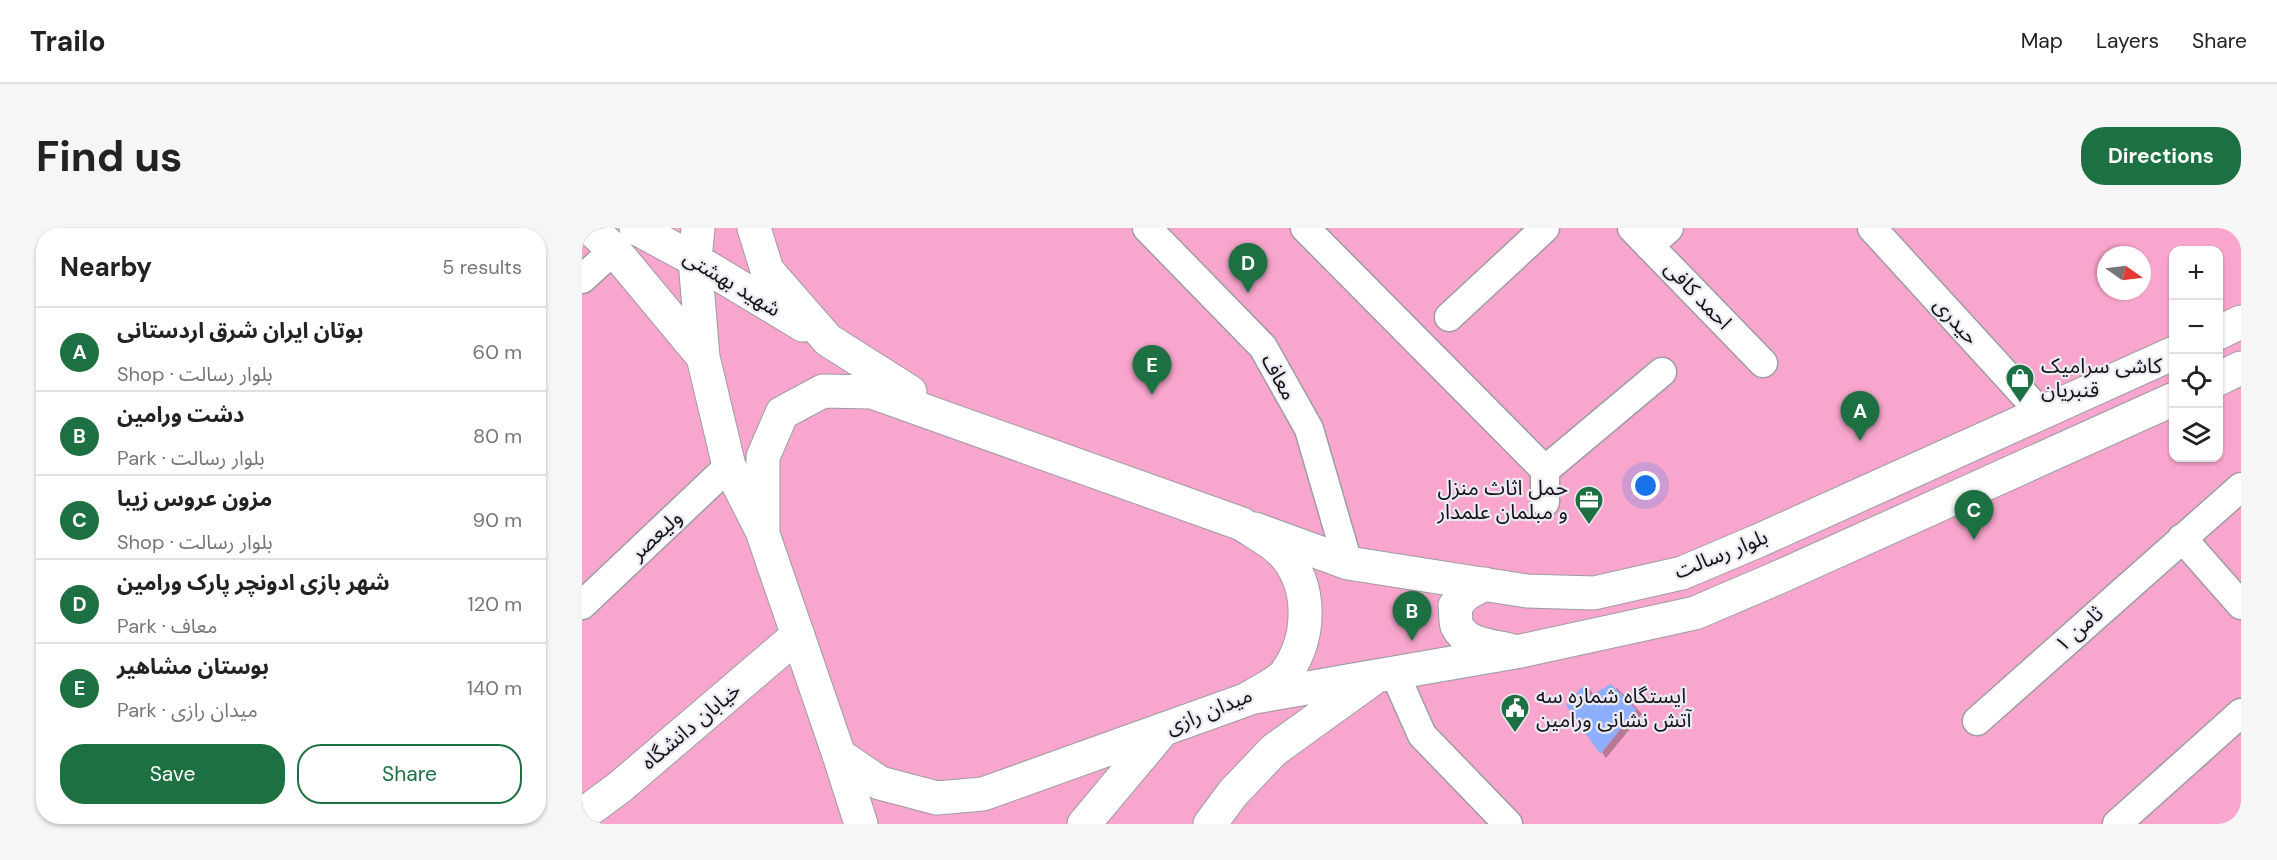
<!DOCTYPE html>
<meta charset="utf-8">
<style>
:root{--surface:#fff;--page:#f6f6f6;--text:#222;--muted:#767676;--line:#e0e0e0;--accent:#1d7041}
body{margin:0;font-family:"DM Sans","Noto Sans Arabic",sans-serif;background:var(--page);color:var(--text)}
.controls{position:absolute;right:18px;top:18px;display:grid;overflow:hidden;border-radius:12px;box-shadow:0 2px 4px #0004}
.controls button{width:54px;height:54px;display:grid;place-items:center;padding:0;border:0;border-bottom:2px solid var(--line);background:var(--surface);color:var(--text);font:30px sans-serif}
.compass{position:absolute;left:1515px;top:18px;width:54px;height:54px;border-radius:50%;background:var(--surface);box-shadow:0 2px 4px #0004;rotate:104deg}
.you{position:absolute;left:1064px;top:258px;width:21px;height:21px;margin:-15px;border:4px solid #fff;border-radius:50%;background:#1a73e8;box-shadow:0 0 0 9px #1a73e833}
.badge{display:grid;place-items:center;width:39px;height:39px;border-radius:50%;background:var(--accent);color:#fff;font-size:20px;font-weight:700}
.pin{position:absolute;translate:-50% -50px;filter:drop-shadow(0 2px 3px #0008)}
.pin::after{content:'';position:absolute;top:32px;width:21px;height:18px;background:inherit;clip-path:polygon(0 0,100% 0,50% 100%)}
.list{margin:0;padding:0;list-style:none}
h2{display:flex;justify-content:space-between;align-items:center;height:78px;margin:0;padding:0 24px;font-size:26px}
h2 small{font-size:20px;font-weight:400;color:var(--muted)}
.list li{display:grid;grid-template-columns:39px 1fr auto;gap:18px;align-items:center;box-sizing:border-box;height:84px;padding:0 24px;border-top:2px solid var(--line)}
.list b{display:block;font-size:22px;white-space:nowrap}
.list p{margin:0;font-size:20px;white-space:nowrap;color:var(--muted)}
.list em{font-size:20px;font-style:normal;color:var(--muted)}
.actions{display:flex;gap:12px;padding:18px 24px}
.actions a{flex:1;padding:14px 0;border:2px solid var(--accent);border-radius:24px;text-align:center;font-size:21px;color:var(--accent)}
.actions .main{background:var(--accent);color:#fff}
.icon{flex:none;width:33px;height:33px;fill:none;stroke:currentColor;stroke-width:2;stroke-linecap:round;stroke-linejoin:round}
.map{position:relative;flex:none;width:1659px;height:596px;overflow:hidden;border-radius:24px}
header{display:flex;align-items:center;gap:36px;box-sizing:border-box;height:84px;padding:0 30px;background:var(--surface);border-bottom:2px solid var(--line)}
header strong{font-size:28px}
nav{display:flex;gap:33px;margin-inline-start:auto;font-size:21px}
.intro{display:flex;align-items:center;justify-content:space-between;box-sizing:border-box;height:144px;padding:0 36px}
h1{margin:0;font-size:42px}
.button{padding:15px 27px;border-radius:24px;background:var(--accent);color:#fff;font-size:21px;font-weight:700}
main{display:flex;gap:36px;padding:0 36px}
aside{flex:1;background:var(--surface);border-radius:24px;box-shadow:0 2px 4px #0004}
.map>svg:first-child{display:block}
</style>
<header>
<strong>Trailo</strong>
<nav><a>Map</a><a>Layers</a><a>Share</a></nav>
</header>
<div class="intro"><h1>Find us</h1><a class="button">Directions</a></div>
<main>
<aside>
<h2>Nearby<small>5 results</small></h2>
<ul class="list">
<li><span class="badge">A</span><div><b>بوتان ایران شرق اردستانی</b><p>Shop · بلوار رسالت</p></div><em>60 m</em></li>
<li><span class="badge">B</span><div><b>دشت ورامین</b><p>Park · بلوار رسالت</p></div><em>80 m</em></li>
<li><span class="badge">C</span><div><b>مزون عروس زیبا</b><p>Shop · بلوار رسالت</p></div><em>90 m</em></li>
<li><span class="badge">D</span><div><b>شهر بازی ادونچر پارک ورامین</b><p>Park · معاف</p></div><em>120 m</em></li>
<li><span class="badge">E</span><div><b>بوستان مشاهیر</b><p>Park · میدان رازی</p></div><em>140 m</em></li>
</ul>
<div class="actions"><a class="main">Save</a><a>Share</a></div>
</aside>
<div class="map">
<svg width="1659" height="596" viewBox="0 0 1659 596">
<defs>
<filter id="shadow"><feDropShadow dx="6" dy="4" stdDeviation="0" flood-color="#0004"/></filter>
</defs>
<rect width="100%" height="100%" fill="#dedde6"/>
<path fill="#f8a6cd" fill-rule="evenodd" d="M0,0H1659V596H0ZM1592,22H1636V230H1592ZM1524,27H1560V63H1524Z"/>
<path fill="#8caefd" filter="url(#shadow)" d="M1029,456L1054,482L1018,526L984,477L1002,457L1008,468Z"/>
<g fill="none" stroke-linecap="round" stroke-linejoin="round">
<g stroke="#9d9ca4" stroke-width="31">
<path id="minor" d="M565,0L681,119L727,201L766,335
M723,0L963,242
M1050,0L1181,135
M1290,0L1459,185
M1067,18L1087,0
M0,51L32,22
M867,89L963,0
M963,274V242L1080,144
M1600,310L1659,377
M0,377L147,238
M812,444L840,507L926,596
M1395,493L1659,259
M1535,596L1659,485"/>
</g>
<g stroke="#9d9ca4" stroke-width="35">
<path id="secondary" d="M1636,105L1659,94
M1636,151L1659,140
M673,301L766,335L945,363L1012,365L1100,345L1178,312L1592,125
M903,356L884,366L873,378C874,383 873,393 875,398C884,417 910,418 928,422
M667,470L939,423L1113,385L1195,350L1592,171
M257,527L279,596
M628,596L651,565L692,522L789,452"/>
</g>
<g stroke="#9d9ca4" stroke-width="35">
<path id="primary" d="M8,0L32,22L121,129
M54,0L113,32L221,97
M116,0L113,32L121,129L147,238L178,299
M172,0L185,42L246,112L328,164
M241,163L290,164L660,296C673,305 691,314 701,325C731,358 729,410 704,445C696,456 677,463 666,471L401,566L355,570L298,555L257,527L181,306V229L200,185Z
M0,587L38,559L216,407
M502,596L580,503"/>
</g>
<use href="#minor" stroke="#fff" stroke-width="28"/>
<use href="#secondary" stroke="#fff" stroke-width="33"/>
<use href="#primary" stroke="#fff" stroke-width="33"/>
</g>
<defs>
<g id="shop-pin" transform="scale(1.5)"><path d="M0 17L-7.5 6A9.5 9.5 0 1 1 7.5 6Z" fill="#1d7041" stroke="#ebeaf3"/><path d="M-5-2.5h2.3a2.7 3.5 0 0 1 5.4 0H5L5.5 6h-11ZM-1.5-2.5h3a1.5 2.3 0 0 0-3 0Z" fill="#fff"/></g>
<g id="office-pin" transform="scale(1.5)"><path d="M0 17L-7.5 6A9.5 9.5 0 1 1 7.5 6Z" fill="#1d7041" stroke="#ebeaf3"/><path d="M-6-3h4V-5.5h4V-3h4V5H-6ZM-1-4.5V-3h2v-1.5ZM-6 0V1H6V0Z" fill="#fff"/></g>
<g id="civic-pin" transform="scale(1.5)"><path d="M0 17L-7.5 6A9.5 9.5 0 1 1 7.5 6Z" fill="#1d7041" stroke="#ebeaf3"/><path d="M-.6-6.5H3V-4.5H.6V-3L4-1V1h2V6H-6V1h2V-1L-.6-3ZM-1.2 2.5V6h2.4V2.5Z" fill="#fff"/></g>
</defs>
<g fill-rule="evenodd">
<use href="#shop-pin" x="1438" y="150"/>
<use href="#office-pin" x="1007" y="272"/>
<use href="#civic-pin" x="933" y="480"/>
</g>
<g text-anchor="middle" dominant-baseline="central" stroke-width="4.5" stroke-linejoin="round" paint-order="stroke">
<g font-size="21" fill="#121215" stroke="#ebeaf3">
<text transform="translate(150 55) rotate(31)">شهید بهشتی</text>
<text transform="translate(1116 67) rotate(46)">احمد کافی</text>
<text transform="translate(1374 93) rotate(48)">حیدری</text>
<text transform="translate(697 149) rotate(61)">معاف</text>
<text transform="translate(74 307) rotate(-43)">ولیعصر</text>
<text transform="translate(1139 326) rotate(-22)">بلوار رسالت</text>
<text transform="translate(1497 401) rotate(-42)">ثامن ۱</text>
<text transform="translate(627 483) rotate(-22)">میدان رازی</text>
<text transform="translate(109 498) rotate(-40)">خیابان دانشگاه</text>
</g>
<g font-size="21" fill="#121215" stroke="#ebeaf3" text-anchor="start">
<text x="1459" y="138">کاشی سرامیک<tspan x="1459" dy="24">قنبریان</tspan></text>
<text x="986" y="260" text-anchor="end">حمل اثاث منزل<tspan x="986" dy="24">و مبلمان علمدار</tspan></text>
<text x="954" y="468">ایستگاه شماره سه<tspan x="954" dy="24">آتش نشانی ورامین</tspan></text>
</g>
</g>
</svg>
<div class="controls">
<button>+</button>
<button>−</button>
<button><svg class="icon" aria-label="locate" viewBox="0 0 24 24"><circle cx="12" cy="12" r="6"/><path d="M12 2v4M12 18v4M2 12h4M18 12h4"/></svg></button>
<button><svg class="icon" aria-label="layers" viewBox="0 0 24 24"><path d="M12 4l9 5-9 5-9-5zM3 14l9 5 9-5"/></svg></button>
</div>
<svg class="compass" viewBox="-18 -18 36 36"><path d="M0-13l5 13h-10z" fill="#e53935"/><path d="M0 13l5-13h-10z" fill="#767676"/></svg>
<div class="you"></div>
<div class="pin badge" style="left:1278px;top:213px">A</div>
<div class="pin badge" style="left:830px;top:413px">B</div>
<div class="pin badge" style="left:1392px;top:312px">C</div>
<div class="pin badge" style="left:666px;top:65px">D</div>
<div class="pin badge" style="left:570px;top:167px">E</div>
</div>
</main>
